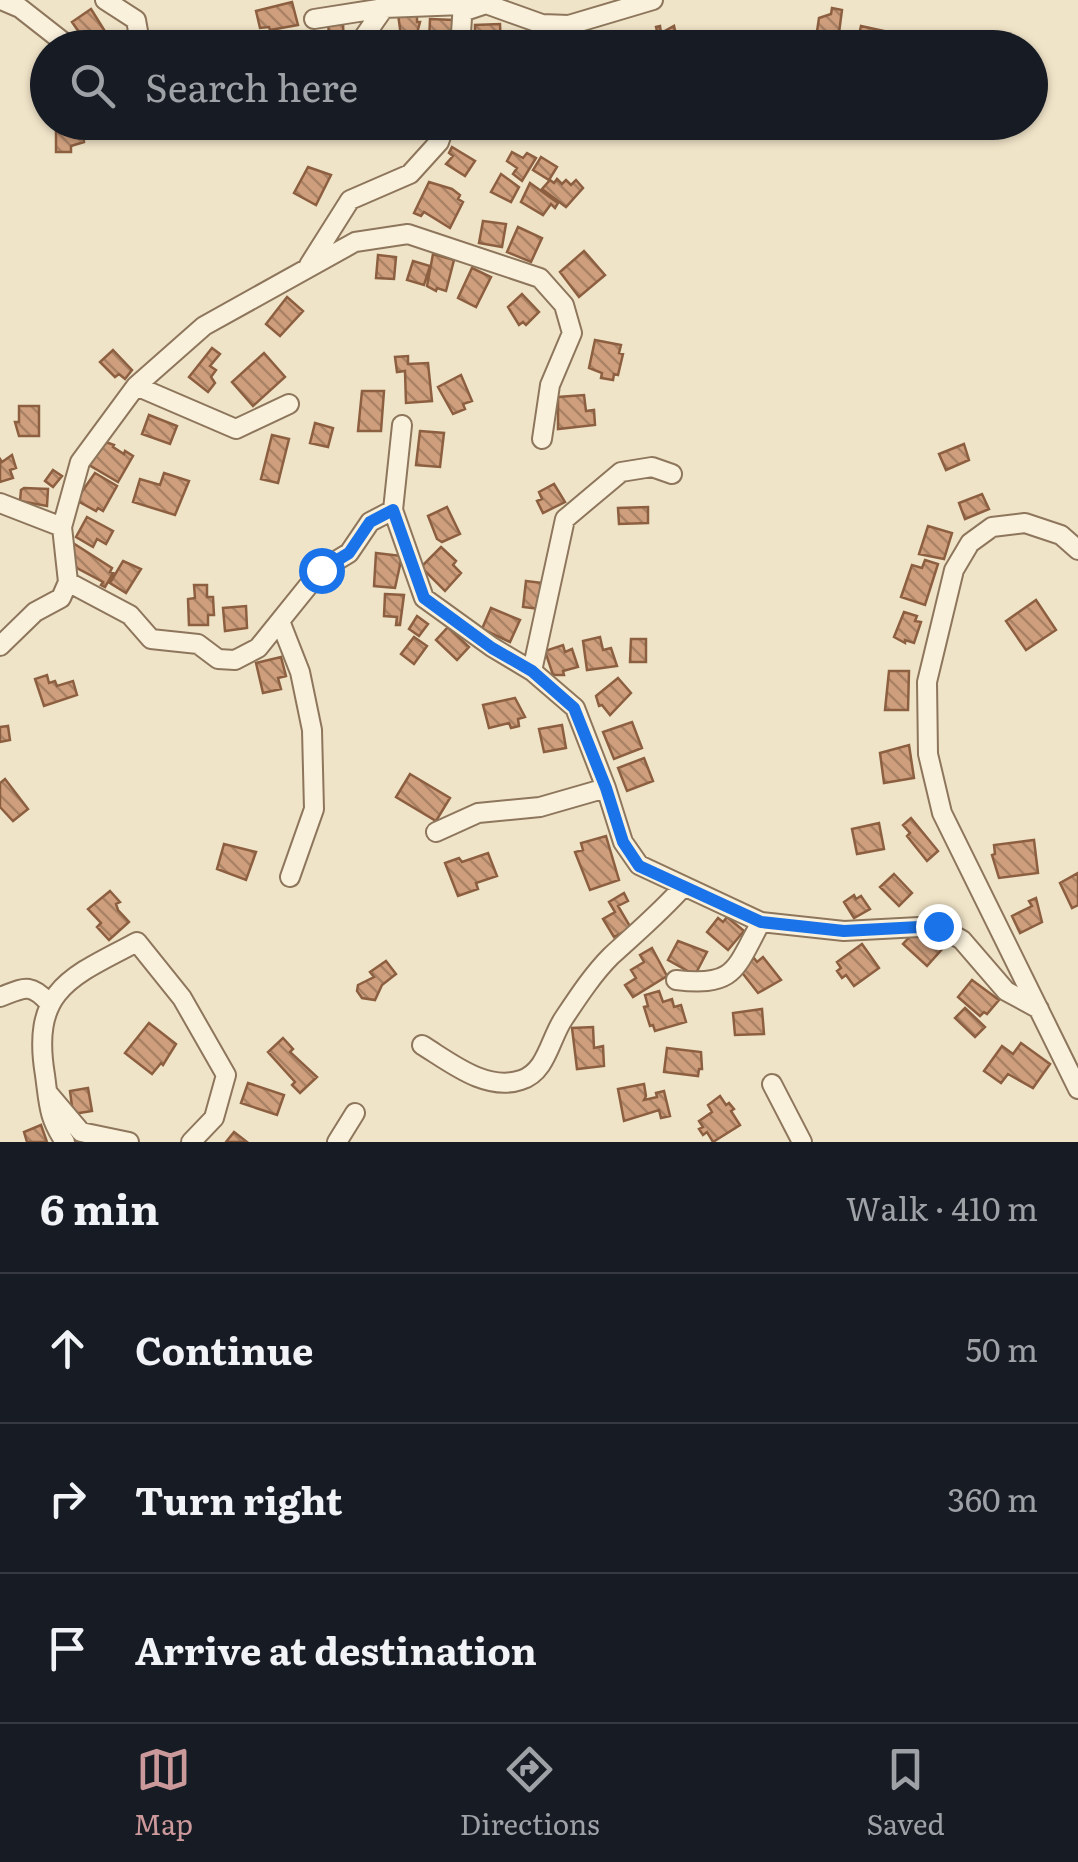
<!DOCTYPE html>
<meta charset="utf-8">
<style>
:root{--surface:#171b24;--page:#20242c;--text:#f1f3f6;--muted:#9ea1a6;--line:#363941;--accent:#cc999b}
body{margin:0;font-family:Literata,serif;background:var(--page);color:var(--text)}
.stop{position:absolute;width:30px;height:30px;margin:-22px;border:8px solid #1a73e8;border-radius:50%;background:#fff}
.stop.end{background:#1a73e8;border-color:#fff;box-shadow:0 2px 10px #0008}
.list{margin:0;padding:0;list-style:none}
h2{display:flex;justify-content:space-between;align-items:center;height:130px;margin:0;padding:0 40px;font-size:42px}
h2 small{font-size:32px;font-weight:400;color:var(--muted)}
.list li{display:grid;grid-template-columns:65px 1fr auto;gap:30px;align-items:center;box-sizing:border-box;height:150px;padding:0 40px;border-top:2px solid var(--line)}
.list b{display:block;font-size:38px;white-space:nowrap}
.list em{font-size:32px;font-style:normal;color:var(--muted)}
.icon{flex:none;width:55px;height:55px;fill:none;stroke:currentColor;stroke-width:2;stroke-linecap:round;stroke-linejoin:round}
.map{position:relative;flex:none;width:1078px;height:1142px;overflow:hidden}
.search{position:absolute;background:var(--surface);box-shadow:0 2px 8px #0004;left:30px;right:30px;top:30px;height:110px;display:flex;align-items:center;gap:25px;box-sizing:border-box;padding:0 35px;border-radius:55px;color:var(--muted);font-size:38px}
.sheet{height:580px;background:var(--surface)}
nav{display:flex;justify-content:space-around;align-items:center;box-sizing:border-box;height:140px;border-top:2px solid var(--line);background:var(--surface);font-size:28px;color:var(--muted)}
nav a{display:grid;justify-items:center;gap:5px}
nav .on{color:var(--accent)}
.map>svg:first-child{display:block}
</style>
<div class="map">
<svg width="1078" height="1142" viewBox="0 0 1078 1142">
<defs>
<pattern id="building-back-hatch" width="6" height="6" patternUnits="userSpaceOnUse" patternTransform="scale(2.5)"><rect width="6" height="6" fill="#cf9f7d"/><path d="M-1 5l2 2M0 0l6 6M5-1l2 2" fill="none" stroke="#a98266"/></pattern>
</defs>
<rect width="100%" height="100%" fill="#f0e4c8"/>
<path fill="url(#building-back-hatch)" stroke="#8d5f41" stroke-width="2.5" d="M292,2L298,25L270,30L269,27L260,28L256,11Z
M832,8L842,10L837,48L815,45L819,18L831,14Z
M91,9L106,33L88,45L72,22Z
M398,14L417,15V22H420L416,37L401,36Z
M430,19L454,20L452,44L429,42Z
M328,23H343L344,48H307V36L329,35Z
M500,24L501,47L475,48V25Z
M660,26L661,33L674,26L678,44L675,48H640L637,36L657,31L656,27Z
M861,26L893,33L889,48H856Z
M56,122H82L84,142L71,146V152H56Z
M738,122H756V135H737Z
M452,147L475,161L465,176L446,164L453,156L449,153Z
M512,152L523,158L527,153L536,158L522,181L513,174L517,168L507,161Z
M541,157L557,167L549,180L533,170Z
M308,167L331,175L316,205L294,193Z
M501,174L519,187L511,202L491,192Z
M557,179L562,184L566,180L571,185L576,180L583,188L566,207L542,189L550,180L554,183Z
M429,182L452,189L460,195L458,199L463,202L450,228L424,212L421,216L414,213Z
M530,183L558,203L555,208L551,204L543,215L521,202Z
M483,221L506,224L502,247L479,243Z
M518,227L542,238L531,262L507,252Z
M584,251L605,275L579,297L560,272Z
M433,254L454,260L446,291L437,288L436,291L427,286Z
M378,255L396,257L394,279L376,278Z
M413,261L430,266L424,285L407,280Z
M472,268L491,277L476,307L458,298Z
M522,294L539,312L526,325L523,322L519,325L508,307Z
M287,297L303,311L280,336L266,324Z
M595,340L621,345L619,353L623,354L618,375L614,374L613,380L601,378L602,373L589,368Z
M212,348L220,354L210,366L216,370L211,377L215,383L208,392L189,377Z
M113,350L132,370L125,379L119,374L115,377L100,362Z
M264,353L285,377L253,406L232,382Z
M408,356V364L428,363L432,401L406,403L405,371L397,372L395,357Z
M461,375L472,401L463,404L465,409L453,414L438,387Z
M362,391H384L381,431H358Z
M584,395L586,411L594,410L595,425L558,429V397Z
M19,406H39V436H19L15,422H19Z
M149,415L177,426L170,444L142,434Z
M315,423L333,428L328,447L310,443Z
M420,431L444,433L440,467L416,465Z
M272,435L289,439L278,483L261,479Z
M103,441L114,445L113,447L124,454L125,451L133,456L118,482L89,465Z
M964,444L969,460L946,470L939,454Z
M12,455L16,468L10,470L13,478L0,482V459L2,462Z
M53,470L62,476L53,487L45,481Z
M95,473L117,486L103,511L98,508L96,511L76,500Z
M164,473L189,481L175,515L133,502L140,479L160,485Z
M554,484L565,502L543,513L537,501L542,499L539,492Z
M24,488L48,489L47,506L20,501L21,490Z
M982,494L989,509L965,519L959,503Z
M447,507L460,534L442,542L437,539L428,516Z
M648,507V523L619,524L618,508Z
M87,517L113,531L106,544L97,539L93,547L76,537Z
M928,526L952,533L944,559L919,554Z
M73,543L112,568L110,572L113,573L105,587L101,585L103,582L77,568L71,556Z
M441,547L456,561L453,565L461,573L445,591L421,567Z
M376,553L402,556L395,588L374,586Z
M925,560L938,564L925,605L901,597L912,565L922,568Z
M123,561L141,569L126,593L110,583Z
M526,581L543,583L540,609L523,607Z
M194,585H207V597H213L214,615H208V625H189L188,599L195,598Z
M385,594L404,595L400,625H396L397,617L384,616Z
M1036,600L1056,630L1026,650L1006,621Z
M246,606L247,628L225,631L223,608Z
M491,608L520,620L510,642L482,629Z
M904,612L917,616L915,621L921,622L914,643L905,640V643L894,637Z
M417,616L428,624L419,636L409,629Z
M448,627L469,647L457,660L436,640Z
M414,637L427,646L414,664L401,654Z
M600,637L603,650L611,648L617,666L587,670L583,641Z
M631,639H646V662H630Z
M563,645L565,652L572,649L578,667L563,671L564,675H553L545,651Z
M281,657L286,676L278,678L281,689L263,693L256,663Z
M889,671H909L908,710H885Z
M47,675L49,683L55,681L57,686L73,681L77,695L44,706L35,679Z
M618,678L631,693L610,715L602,705L599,706L596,696Z
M515,698L525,717L518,719L519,726L511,728L509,723L489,728L483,705Z
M632,722L642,748L614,759L603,732Z
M562,725L566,748L544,752L539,729Z
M8,726L10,740L0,742V727Z
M909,745L914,778L884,783L880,753Z
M644,758L653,781L627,791L618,768Z
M410,774L450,798L436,821L396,797Z
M5,779L28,809L13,821L0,807V783Z
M911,818L938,851L927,861L907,836L910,833L903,825Z
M879,823L884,849L857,854L852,829Z
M606,836L619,880L590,890L575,852L583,850L581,843Z
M1034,840L1038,873L999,878L992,855L995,854L994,845Z
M224,844L256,852L246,880L217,869Z
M488,853L497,876L476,883L478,889L458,896L445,863L459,858L462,862Z
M1078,873V905L1072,908L1060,883Z
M894,874L912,893L899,906L880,887Z
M110,891L120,902L116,904L118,910L129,922L109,940L97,927L101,923L88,909Z
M624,893L628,901L618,906L631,928L614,937L603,919L615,912L609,902Z
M854,895L856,899L861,896L870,909L854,918L844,902Z
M1036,898L1042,922L1020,933L1012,916L1032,906L1029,901Z
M727,917L744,931L728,950L707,932L718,918L723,922Z
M915,931L923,939L928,934L943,948L927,966L903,944Z
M678,941L707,952L695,975L668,960Z
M862,944L879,968L854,986L846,975L842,978L837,971L841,968L837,962Z
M652,948L667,976L633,997L625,985L636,978L631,970L644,962L640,955Z
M763,957L781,980L758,993L740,970L754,958L757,962Z
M386,961L396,974L382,985L375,1000L362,998L357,991L358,985L374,977L370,972Z
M972,980L999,1000L987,1014L984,1012L980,1016L958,997Z
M659,991L663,1002L672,999L674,1007L681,1005L686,1022L655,1031L653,1025L650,1026L644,1007L648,1006L645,995Z
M965,1008L985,1027L975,1037L955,1018Z
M762,1009L764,1034L735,1035L733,1013Z
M149,1023L176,1044L163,1065L161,1063L152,1074L125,1053Z
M593,1027L594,1048L603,1046L604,1066L577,1069L572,1028Z
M283,1038L293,1049L290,1052L317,1077L300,1093L292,1085L295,1082L268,1052Z
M1021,1043L1050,1064L1033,1088L1008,1074L1001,1083L984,1071L1002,1046L1013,1054Z
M667,1048L701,1052L702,1069H699L698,1076L664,1072Z
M248,1083L284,1095L277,1115L241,1103Z
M644,1084L646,1096L644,1100L657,1097L656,1093L664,1091L670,1116L661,1118L659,1110L624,1121L618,1089Z
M88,1088L92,1111L73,1114L70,1091Z
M720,1096L726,1105L729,1103L734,1109L731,1111L740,1125L713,1142L707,1132L703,1135L699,1129L703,1127L699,1121L712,1112L708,1105Z
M41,1125L47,1142H27L24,1132Z
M234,1132L247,1142H226Z"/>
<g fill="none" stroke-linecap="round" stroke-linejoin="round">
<g stroke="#8d765c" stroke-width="22">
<path id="minor" d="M1,0L20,8L71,48
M105,0L136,20L141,48
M465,11L486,4L542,24L569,25L653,0
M314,19L384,8
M361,41L384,8L463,5
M460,48L463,3
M309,265L350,200L410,174L439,142L446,122
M136,386L236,429L289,404
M402,425L393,510L424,598L492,647L532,671L575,708L606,788L623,842L639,865L761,922L844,931L938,926L962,940L1006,991L1039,1009
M0,503L62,527
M1078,550L1061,535L1025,523L992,527L970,543L954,570L927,682L928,754L942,813L1078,1089
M68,582L130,615L151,639L198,644L218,659L235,660L258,648L321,570L349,553L370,522L393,510
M280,621L300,672L312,730L314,809L290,877
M0,646L35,612L61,598L68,582L62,527L80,462L136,386L204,326L355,242L408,234L540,278L564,305L572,333L550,385L542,439
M532,671L565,519L621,472L652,467L672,474
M436,832L478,813L540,807L606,788
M676,980C736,987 735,969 761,922
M0,997C24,988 30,982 49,1003
M422,1045C450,1062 486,1092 521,1080C547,1072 550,1038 564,1018C578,997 593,974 611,956C636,933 661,912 684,886
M772,1084L802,1142
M48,1093L81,1132L129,1142
M65,1142C48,1117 49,1104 45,1075C31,990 70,977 137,942L182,998L226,1075L214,1118L191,1142
M337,1142L355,1113"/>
</g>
<use href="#minor" stroke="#faf1dc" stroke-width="18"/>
</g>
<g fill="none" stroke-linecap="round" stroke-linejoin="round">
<path stroke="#1a73e8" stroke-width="12" d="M321,570L349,553L370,522L393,510L424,598L492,648L532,671L574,708L606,788L623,842L639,866L761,922L844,931L938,926"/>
</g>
</svg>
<div class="stop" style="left:321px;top:570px"></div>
<div class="stop end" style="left:938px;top:926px"></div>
<div class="search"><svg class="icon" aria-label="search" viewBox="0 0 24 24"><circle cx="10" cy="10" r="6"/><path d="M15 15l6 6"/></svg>Search here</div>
</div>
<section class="sheet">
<h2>6 min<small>Walk · 410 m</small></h2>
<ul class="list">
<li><svg class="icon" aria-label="ahead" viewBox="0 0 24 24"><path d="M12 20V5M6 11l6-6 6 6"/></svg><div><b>Continue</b></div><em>50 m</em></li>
<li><svg class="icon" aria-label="right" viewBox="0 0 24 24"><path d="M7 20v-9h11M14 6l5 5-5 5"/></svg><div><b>Turn right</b></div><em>360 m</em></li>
<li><svg class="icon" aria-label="arrive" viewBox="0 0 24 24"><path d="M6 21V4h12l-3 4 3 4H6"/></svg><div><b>Arrive at destination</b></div></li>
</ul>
</section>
<nav>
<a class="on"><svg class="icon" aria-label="map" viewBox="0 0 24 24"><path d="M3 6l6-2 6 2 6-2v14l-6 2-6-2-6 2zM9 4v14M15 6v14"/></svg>Map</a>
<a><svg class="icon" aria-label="directions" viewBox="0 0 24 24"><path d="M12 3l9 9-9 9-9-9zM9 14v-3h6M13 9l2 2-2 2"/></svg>Directions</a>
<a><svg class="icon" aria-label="saved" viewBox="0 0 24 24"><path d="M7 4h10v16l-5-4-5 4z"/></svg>Saved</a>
</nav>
